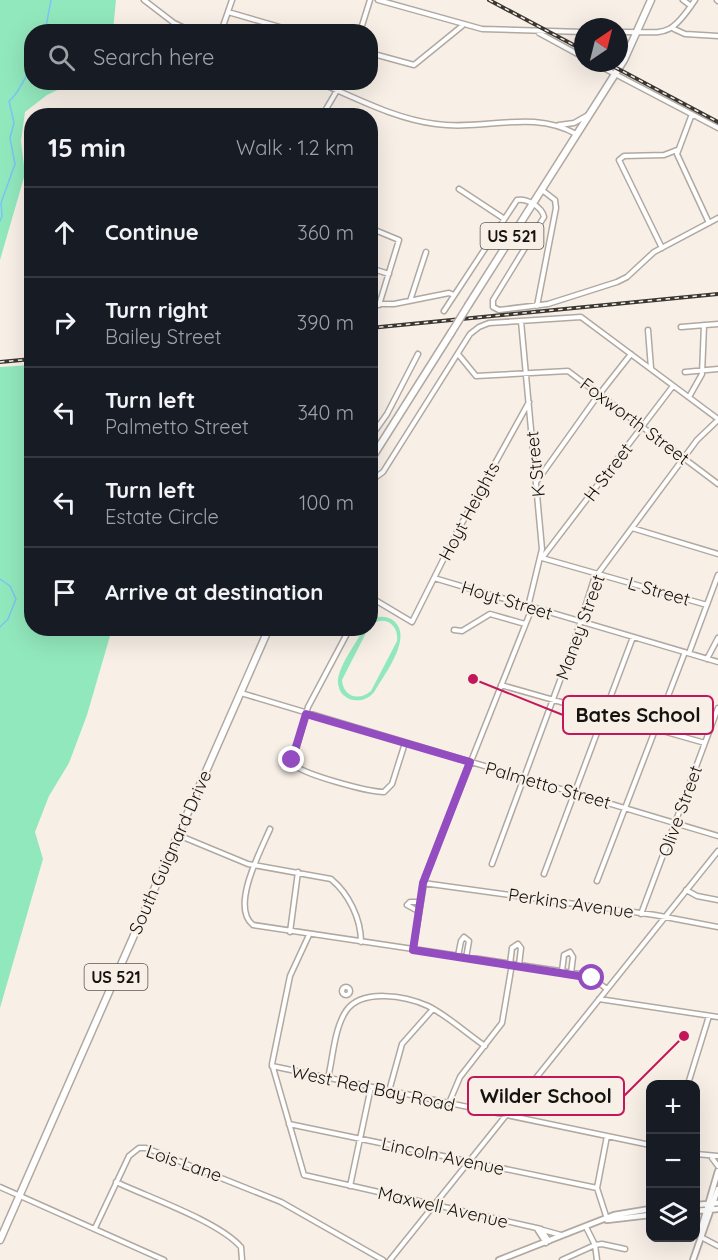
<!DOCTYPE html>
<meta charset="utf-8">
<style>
:root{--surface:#171b24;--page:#20242c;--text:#f1f3f6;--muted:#9ea1a6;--line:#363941}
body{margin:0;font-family:Quicksand,sans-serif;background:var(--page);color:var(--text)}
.controls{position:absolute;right:18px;bottom:18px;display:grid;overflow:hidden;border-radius:12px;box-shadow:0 6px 24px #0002}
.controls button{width:54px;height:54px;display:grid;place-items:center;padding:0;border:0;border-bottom:2px solid var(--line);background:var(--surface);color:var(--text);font:30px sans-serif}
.compass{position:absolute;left:574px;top:18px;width:54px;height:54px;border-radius:50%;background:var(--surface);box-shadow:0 6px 24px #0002;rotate:35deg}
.stop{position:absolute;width:18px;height:18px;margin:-14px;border:4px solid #934dc1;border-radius:50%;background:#fff}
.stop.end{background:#934dc1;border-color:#fff;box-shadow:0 2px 6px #0008}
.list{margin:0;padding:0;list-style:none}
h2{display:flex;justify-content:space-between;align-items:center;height:78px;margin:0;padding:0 24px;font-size:26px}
h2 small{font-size:20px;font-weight:400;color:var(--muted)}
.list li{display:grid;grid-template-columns:39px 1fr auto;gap:18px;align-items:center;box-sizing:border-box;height:90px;padding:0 24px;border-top:2px solid var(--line)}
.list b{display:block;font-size:22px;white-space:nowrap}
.list p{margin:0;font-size:20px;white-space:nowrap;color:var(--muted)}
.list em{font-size:20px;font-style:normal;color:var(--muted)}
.icon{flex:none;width:33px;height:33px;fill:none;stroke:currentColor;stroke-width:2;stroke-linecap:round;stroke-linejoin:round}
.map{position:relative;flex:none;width:718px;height:1260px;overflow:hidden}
.search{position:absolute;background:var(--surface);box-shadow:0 6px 24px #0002;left:24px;top:24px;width:354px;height:66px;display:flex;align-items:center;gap:15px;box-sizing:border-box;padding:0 21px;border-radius:24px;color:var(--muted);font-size:22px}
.panel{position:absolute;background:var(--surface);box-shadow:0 6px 24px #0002;left:24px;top:108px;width:354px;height:528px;border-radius:24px}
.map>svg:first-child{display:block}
</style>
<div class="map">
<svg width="718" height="1260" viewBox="0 0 718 1260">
<rect width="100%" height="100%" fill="#f8f0e7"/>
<path fill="#92e8bd" d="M0,0H116L113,31L32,32V82L72,83L47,95L25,112L21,141L25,174L0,260Z
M31,365L32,628L112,629L87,715L69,763L49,796L35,832L43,859L0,1008V367Z
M374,609L377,610L373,618C381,616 389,616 395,622C412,638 385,674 376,689C366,708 336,702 338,679C341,662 356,643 364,629H368L342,680C343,696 358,702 371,691L397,641C399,624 384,615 371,625Z"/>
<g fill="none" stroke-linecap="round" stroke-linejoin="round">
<path stroke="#7ac4f6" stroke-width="1.5" d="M45,32L51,0
M0,221L2,216L1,203L15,164L10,138L14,123L9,101C19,94 21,82 29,73L28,61L32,55
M0,579L10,586L16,599L8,619L0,627"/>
<g stroke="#b1a9a1" stroke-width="7">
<path id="minor" d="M144,0L174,23L193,32
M378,0L482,29L583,32
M683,0L691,6
M717,0L718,1
M228,12L297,32
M674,29L685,34L718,36
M221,32L232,0
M360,32L370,0
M619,32C664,31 668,41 695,0
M539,33L583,57
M370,53L414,65L462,26
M594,63L718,128
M318,82C356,98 395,119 436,124C484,131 532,109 576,134
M692,114L677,154L709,223
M322,116L342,82
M559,125L574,123L588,115
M459,189L503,218
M370,228L399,240L379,305
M662,248L619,160L624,156L664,155L677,150
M370,268L389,274
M410,301L426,252
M370,304H394L449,293L454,295
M537,306L556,208L555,200L542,190
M444,311L517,200C527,198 542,207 544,217L493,300V307L499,310L548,304L617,282L627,277L654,252L718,218
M521,321L542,549L528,607
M681,327L718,324
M648,330L651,368
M458,354L476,376L568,371L718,484
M685,372L718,369
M689,397L702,374L704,325
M370,438L387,414L418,354
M370,475L376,477L383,472L470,334L479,327L489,323L581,317L718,419
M537,481L594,401L631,354
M632,528L718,554
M542,558L673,386
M542,558L707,605
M434,578L718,662
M370,597L412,622L457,532L529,402
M350,628L308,707L292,763C300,774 369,792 384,792L392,784L405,743
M454,630L462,631L490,614L525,624
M689,653L718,575
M707,659L718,638
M501,685L705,743
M241,693L718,836
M270,829C261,850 230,907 253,925L580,974L592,978L607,989
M178,835L248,864L331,879C349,894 361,919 361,942
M492,864L572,648L594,579L697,440L718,420
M544,874L633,637
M597,881L685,652
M423,883L655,915L718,927
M686,890L697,896L718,900
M418,911L407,905L410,902H420
M641,914L718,708
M290,932L298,872
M309,935L290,976L272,1064L304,1175L541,1229L549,1241
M413,950L425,877L532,608
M458,956L461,941L464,937L469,941L466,958
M510,964L512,948L518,944L521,948L519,965
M562,971L564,955L570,952L573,957L571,973
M342 991a4 4 0 1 1 8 0a4 4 0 1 1-8 0Z
M599,999L718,1017
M272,1066L650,1145
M328,1078C333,1058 334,1029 346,1011C362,988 406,996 428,1006C448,1016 466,1033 485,1046
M688,1084L709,1016
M389,1091L402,1044L433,1009
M449,1103L460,1077L502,1023L512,964
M289,1124L597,1188
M607,1136L597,1188L607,1219
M696,1154L718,1156
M712,1158L718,1166
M116,1182C150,1198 218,1221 241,1247L242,1260
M350,1186L371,1087
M0,1187L164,1260
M586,1227L595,1245L602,1244L625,1249
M95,1228L129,1156L139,1148H146L281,1202L383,1260
M537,1229L546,1243
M543,1230L561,1235
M701,1237L718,1246
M390,1260L718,851
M562,1260L595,1245L597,1260"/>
</g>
<g stroke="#b1a9a1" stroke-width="8">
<path id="major" d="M696,1205L718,1203
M696,1211L718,1209
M607,1220L650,1215
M701,1237V1229L718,1171
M499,1260L614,1215L650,1209
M693,1260L718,1189"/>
</g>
<g stroke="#b1a9a1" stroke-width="9">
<path id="highway" d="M469,304L624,60L651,0
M370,461L451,333
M0,1240L269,628"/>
</g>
<use href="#minor" stroke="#fff" stroke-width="4"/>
<use href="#major" stroke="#fff" stroke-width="4.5"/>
<use href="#highway" stroke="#fff" stroke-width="6"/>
<g stroke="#3a3733" stroke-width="4">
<path id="rail" d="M489,0L583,50
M607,63L718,122
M370,328L718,294
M0,362L32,359"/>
</g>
<use href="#rail" stroke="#f8f0e7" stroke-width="1.5" stroke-dasharray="4.5" stroke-linecap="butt"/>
<g stroke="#b1a9a1" stroke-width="9" stroke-linecap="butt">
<path id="highway-bridge" d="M451,333L469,304"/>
</g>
<use href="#highway-bridge" stroke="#fff" stroke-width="6"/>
</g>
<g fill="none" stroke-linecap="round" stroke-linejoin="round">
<path stroke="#934dc1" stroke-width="8" d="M292,760L306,714L470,762L423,883L413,950L592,978"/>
</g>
<g text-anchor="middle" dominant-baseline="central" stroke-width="4.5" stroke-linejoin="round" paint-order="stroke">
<g fill="#f8f0e7" stroke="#595550" stroke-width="1.5">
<rect x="480.5" y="223" width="63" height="26" rx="4.5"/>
<rect x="84.5" y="964" width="63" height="26" rx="4.5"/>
</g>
<g font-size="16" font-weight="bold" fill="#151310">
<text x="512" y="236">US 521</text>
<text x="116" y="977">US 521</text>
</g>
<g font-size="18" fill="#151310" stroke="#f8f0e7">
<text transform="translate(635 421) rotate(37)">Foxworth Street</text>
<text transform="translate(535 464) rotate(-96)">K Street</text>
<text transform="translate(608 472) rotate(-53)">H Street</text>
<text transform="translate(469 511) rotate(-62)">Hoyt Heights</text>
<text transform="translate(659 591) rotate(16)">L Street</text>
<text transform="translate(507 600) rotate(17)">Hoyt Street</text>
<text transform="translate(580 627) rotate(-70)">Maney Street</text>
<text transform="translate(548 785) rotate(16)">Palmetto Street</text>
<text transform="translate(680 811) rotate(-70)">Olive Street</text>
<text transform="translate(170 852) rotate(-66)">South Guignard Drive</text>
<text transform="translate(571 903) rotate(8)">Perkins Avenue</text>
<text transform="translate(373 1088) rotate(12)">West Red Bay Road</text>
<text transform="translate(443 1156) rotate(12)">Lincoln Avenue</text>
<text transform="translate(184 1163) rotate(19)">Lois Lane</text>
<text transform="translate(443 1207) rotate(13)">Maxwell Avenue</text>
</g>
</g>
<path fill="none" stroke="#c2185b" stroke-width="2" d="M473 679L563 715M684 1036L624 1096"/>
<g fill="#c2185b" stroke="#f8f0e7" stroke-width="2">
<circle cx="473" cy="679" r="6"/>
<circle cx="684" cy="1036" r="6"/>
</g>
<g fill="#f8f0e7" stroke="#c2185b" stroke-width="2">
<rect x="563" y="696" width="150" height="38" rx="6"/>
<rect x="468" y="1077" width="156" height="38" rx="6"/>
</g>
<g font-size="20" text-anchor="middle" font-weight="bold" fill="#151310">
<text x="638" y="722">Bates School</text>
<text x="546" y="1103">Wilder School</text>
</g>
</svg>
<div class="controls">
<button>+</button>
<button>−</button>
<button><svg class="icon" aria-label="layers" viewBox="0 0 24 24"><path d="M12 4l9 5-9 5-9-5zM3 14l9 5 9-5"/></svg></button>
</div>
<svg class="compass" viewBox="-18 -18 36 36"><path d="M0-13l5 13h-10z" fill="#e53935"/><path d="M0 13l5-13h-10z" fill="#9ea1a6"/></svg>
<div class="stop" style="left:592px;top:978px"></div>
<div class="stop end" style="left:292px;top:760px"></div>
<div class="search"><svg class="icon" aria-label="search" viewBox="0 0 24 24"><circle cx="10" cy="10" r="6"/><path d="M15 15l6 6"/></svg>Search here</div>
<section class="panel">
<h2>15 min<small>Walk · 1.2 km</small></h2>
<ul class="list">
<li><svg class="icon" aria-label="ahead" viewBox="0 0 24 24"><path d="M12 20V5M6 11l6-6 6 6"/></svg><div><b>Continue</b></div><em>360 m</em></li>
<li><svg class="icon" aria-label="right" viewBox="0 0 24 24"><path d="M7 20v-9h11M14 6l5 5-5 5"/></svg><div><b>Turn right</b><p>Bailey Street</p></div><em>390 m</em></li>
<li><svg class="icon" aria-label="left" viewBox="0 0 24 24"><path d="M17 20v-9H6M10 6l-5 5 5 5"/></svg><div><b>Turn left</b><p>Palmetto Street</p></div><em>340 m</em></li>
<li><svg class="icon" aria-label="left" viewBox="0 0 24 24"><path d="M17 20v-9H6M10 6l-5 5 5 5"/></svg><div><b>Turn left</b><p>Estate Circle</p></div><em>100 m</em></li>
<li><svg class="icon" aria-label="arrive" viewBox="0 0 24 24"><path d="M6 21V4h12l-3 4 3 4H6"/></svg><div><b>Arrive at destination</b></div></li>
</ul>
</section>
</div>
